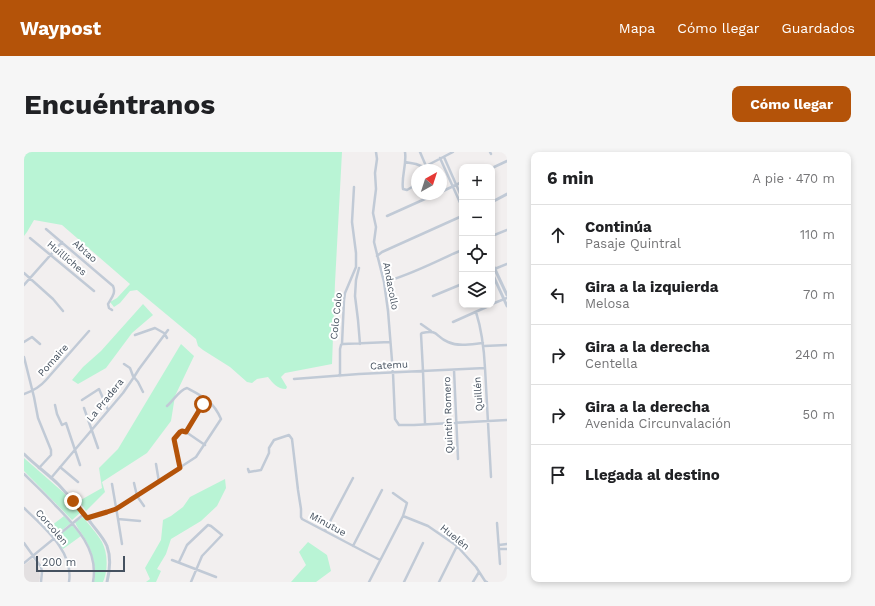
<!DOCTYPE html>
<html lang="es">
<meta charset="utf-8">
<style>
:root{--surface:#fff;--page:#f6f6f6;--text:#202124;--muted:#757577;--line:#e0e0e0;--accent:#b45309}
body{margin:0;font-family:"Work Sans",sans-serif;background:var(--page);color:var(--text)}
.controls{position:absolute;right:12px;top:12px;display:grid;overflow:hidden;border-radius:8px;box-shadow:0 2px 6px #0003}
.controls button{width:36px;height:36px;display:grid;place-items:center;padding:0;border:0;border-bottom:1px solid var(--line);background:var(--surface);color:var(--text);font:20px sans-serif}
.compass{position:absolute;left:387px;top:12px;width:36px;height:36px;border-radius:50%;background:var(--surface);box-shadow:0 2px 6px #0003;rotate:39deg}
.scale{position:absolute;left:12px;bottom:10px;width:89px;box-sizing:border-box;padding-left:4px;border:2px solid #45515f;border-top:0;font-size:11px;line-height:14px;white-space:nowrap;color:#45515f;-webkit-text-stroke:3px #fff;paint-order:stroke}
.stop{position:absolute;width:12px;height:12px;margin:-9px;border:3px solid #b45309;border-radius:50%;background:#fff}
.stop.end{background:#b45309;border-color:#fff;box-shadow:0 1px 4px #0008}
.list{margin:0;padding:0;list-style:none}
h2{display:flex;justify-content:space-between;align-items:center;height:52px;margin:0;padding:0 16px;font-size:17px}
h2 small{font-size:13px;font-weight:400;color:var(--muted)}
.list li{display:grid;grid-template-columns:26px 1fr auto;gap:12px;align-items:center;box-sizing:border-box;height:60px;padding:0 16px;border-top:1px solid var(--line)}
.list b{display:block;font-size:15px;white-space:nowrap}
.list p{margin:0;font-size:13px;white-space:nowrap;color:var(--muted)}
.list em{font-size:13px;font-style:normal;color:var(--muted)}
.icon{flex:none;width:22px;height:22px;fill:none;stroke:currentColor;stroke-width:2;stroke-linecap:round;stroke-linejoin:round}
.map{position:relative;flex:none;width:483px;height:430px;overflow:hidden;border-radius:8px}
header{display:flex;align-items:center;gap:24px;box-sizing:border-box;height:56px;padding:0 20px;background:var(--accent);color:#fff}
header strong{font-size:19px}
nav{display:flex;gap:22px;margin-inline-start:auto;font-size:14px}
.intro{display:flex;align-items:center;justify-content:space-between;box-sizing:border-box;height:96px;padding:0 24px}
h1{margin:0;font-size:28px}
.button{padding:10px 18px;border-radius:8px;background:var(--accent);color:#fff;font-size:14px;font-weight:700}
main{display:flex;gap:24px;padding:0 24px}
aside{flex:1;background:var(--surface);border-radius:8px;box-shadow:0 2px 6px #0003}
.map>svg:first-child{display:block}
</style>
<header>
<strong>Waypost</strong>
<nav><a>Mapa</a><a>Cómo llegar</a><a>Guardados</a></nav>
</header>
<div class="intro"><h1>Encuéntranos</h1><a class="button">Cómo llegar</a></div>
<main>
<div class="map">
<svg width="483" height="430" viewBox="0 0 483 430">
<rect width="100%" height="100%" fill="#f2efef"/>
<path fill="#e3e0e1" d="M8,407L10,408L15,416L16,426L15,430H0V413Z"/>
<path fill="#b9f4d5" d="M0,0H318L311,131L308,212L261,221L257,225L263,235L262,237C253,237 249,231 244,225L233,227L228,231L223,230L206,215L179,198L174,194L172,187L113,138L106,139L96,151L90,155L86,150L93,146L106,132L38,73L10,68L3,80L0,84Z
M119,152L129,163L108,181L82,216L54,232L48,228L59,215L77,199Z
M157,192L170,204L151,244L147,269L123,301L78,330L81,340L62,359L55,349L78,336L75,316L94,297Z
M0,306L40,341L56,361L48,368L0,319Z
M201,327L202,336L193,354L177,369L147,387L142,402L133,417L137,419L132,430H122L126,427L121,416L137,388L139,368L147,364L159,355L166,345Z
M40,364L47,371L29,385L23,377Z
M59,365C65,373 73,381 78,390C84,401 84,419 79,430H70C72,415 69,400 61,387C58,381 53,376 51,370Z
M48,373L57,384L39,397L31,387Z
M284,390L303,403L307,419L292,430H267L282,413L275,400Z"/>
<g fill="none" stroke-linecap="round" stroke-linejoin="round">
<path stroke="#c1cad6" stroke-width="2.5" d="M352,0L353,7L351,21L352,37L349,61L352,75L350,90L360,130L364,159L369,221L371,267L375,273H390L483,268
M381,0C383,12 377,25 379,37L383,38L393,32
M396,0L402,14
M466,0L467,2
M420,5L438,46
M416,6L438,55
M381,10L392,12L402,16
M468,16L483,9
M401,18L402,14L429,0
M417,40L438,30
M363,64L412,42
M22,77L89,134C92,141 88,145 84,152L85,156L88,158
M468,84L483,78
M6,86L70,139
M353,104L358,100L438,64
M335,116L332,128L331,144L334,168L336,192
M468,118L483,112
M0,121L29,147L39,159
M360,130C387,123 412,109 438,98
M0,133L38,90
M409,144L438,132
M468,152L483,146
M452,160C458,179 460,196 461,216L467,325
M429,170L467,153
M397,172L407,179
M111,183L131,176L140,181L143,186
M0,190L8,185L16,192
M319,192L366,190
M460,194L483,193
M0,205L10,245L14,266L27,298V303L15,316
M100,212L106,216L109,224L114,230L119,240
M430,218L434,307
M316,224V197L317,193L318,192L320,148L321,141L332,115V101L328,70L330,35
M270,227L335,222L461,216
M0,242C9,239 16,235 22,228L65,179
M58,248L75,237L84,258
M31,253L33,262L38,273L42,271L56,313
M60,256L74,296
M401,272L399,219L397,182L398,181C415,177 411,185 424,190C435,195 448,192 459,191
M162,280L179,252
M162,280L181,293
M132,312L135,330
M36,315L54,330
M156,316L150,287C153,282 156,278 162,280
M224,317L225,320L237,318L245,301V296L250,288L265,283L268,287L274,338L277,357V365L278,367L356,408
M0,322C10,332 21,342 31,353C52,374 75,398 69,430
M27,326L99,241L110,225L115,217L144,178
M110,331L113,344L120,354
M88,332L94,367L98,392
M0,356C19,375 50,399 45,430
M379,364L404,374L433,394L452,415L461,429L463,430
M63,366L92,357L172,305L197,267C189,249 180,245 163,236C155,238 150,248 143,254
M94,367L116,369
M473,371L476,412
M301,379L329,326
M0,391L17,415L18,420L17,430
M475,393L483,392
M329,394L358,338
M475,397H483
M148,408L192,425
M155,410L163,393L184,373L187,374L198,383L178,404L167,430
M0,411L60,362
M345,430L379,364L383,351L369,341
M380,430L399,391
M415,430L433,394
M449,430L455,420"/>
<path stroke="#c1cad6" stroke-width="3" d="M468,50L483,42
M468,111L483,143
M468,121L483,154
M0,302C11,313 24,322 35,333C46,345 57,358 67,371C72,378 79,385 83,394C87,405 86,418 83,430"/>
</g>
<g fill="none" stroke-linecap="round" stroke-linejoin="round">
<path stroke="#b45309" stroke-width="5" d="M49,349L63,366L83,360L92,357L156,316L150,287L156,280L158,279L162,280L179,252"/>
</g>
<g text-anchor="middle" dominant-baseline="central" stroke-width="4" stroke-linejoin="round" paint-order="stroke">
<g font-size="10" fill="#45515f" stroke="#fff">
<text transform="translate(61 99) rotate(41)">Abtao</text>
<text transform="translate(43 106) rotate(40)">Huilliches</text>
<text transform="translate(367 134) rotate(79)">Andacollo</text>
<text transform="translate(312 164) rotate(-84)">Colo Colo</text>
<text transform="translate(29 208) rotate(-48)">Pomaire</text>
<text transform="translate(365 213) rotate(-3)">Catemu</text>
<text transform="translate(454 242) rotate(-94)">Quillén</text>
<text transform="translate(81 248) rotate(-51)">La Pradera</text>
<text transform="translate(424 263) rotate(-92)">Quintin Romero</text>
<text transform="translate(304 372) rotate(28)">Minutue</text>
<text transform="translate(28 375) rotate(49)">Corcolen</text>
<text transform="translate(431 385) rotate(39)">Huelén</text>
</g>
</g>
</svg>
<div class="controls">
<button>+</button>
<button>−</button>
<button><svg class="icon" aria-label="locate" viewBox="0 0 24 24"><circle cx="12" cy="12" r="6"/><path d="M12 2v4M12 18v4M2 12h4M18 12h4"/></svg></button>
<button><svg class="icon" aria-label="layers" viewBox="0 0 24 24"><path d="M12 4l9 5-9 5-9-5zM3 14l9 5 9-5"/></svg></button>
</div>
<svg class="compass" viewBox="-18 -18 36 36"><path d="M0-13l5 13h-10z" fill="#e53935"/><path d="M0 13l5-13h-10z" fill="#757577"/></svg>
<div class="scale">200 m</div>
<div class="stop" style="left:179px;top:252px"></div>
<div class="stop end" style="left:49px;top:349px"></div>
</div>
<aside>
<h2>6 min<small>A pie · 470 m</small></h2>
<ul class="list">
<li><svg class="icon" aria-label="ahead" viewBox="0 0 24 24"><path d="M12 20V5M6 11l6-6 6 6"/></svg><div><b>Continúa</b><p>Pasaje Quintral</p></div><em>110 m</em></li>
<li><svg class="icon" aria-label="left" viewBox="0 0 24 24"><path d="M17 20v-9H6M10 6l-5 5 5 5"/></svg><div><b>Gira a la izquierda</b><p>Melosa</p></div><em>70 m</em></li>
<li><svg class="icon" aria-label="right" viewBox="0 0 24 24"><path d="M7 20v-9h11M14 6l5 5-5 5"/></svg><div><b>Gira a la derecha</b><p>Centella</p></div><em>240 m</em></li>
<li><svg class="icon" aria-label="right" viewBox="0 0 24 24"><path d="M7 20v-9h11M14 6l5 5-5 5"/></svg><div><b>Gira a la derecha</b><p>Avenida Circunvalación</p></div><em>50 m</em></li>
<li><svg class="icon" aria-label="arrive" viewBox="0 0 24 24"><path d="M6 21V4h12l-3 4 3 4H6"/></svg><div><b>Llegada al destino</b></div></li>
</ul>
</aside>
</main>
